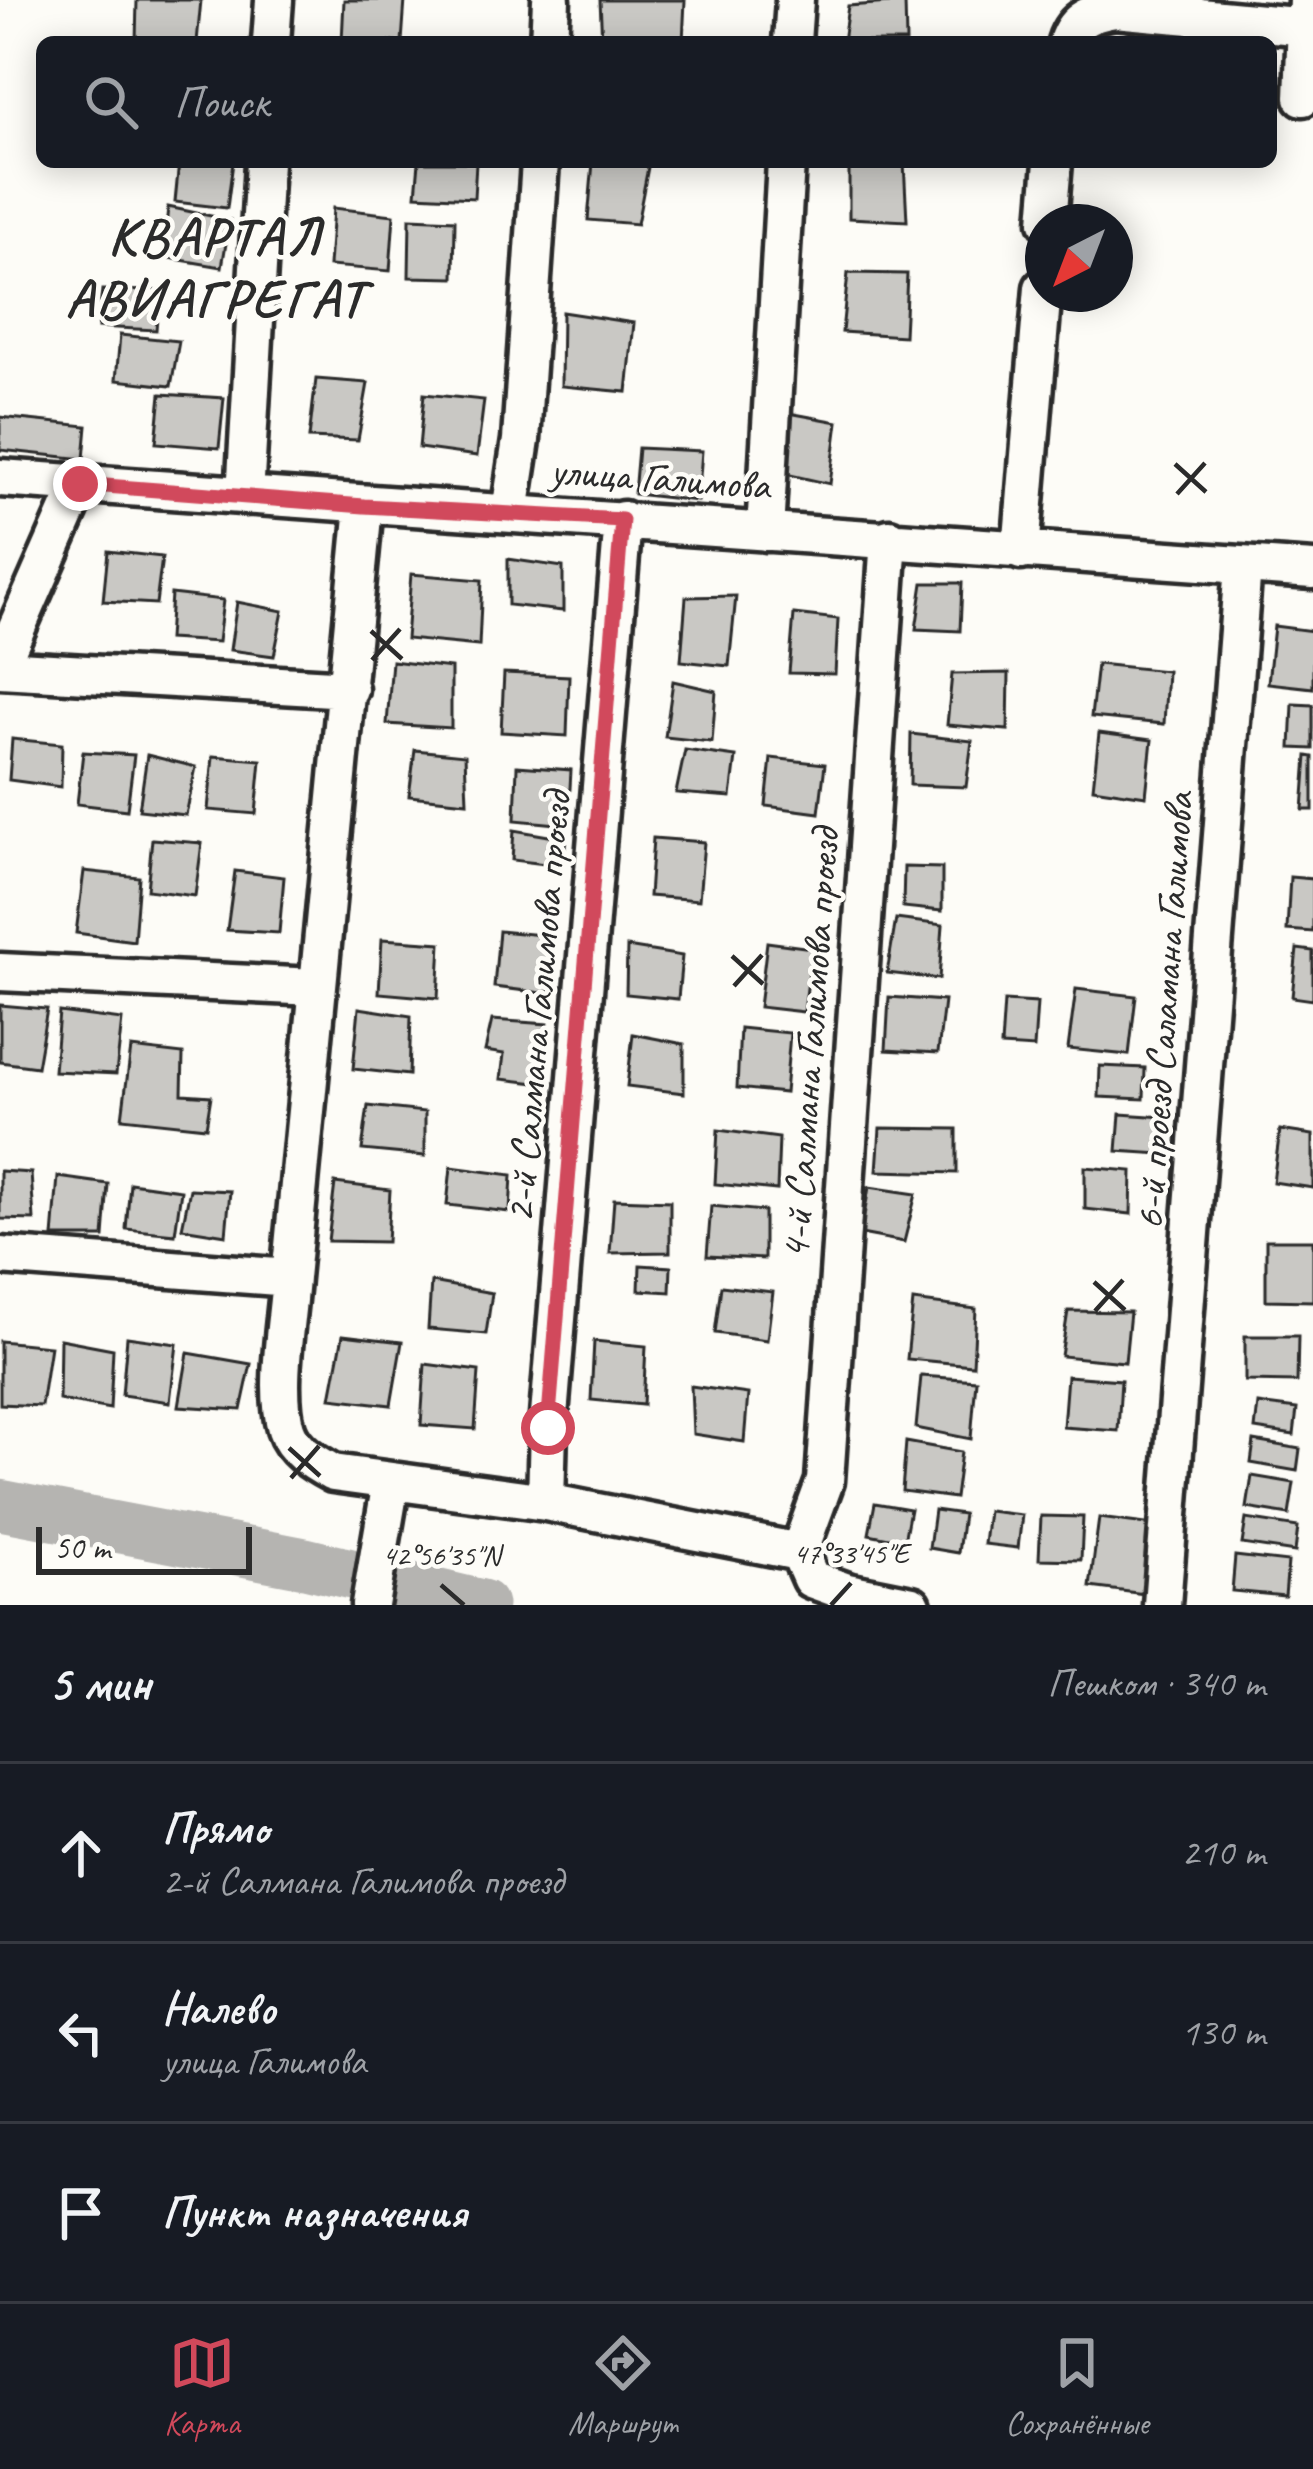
<!DOCTYPE html>
<html lang="ru">
<meta charset="utf-8">
<style>
:root{--surface:#171b24;--page:#20242c;--text:#f1f3f6;--muted:#9ea1a6;--line:#363941;--accent:#d1495b}
body{margin:0;font-family:Caveat,sans-serif;background:var(--page);color:var(--text)}
.compass{position:absolute;left:1025px;top:204px;width:108px;height:108px;border-radius:50%;background:var(--surface);box-shadow:0 6px 30px #0003;rotate:222deg}
.scale{position:absolute;left:36px;bottom:30px;width:216px;box-sizing:border-box;padding-left:12px;border:6px solid #2b2b2b;border-top:0;font-size:33px;line-height:42px;white-space:nowrap;color:#2b2b2b;-webkit-text-stroke:9px #fdfcf7;paint-order:stroke}
.stop{position:absolute;width:36px;height:36px;margin:-27px;border:9px solid #d1495b;border-radius:50%;background:#fff}
.stop.end{background:#d1495b;border-color:#fff;box-shadow:0 3px 12px #0008}
.list{margin:0;padding:0;list-style:none}
h2{display:flex;justify-content:space-between;align-items:center;height:156px;margin:0;padding:0 48px;font-size:51px}
h2 small{font-size:39px;font-weight:400;color:var(--muted)}
.list li{display:grid;grid-template-columns:78px 1fr auto;gap:36px;align-items:center;box-sizing:border-box;height:180px;padding:0 48px;border-top:3px solid var(--line)}
.list b{display:block;font-size:45px;white-space:nowrap}
.list p{margin:0;font-size:39px;white-space:nowrap;color:var(--muted)}
.list em{font-size:39px;font-style:normal;color:var(--muted)}
.icon{flex:none;width:66px;height:66px;fill:none;stroke:currentColor;stroke-width:2;stroke-linecap:round;stroke-linejoin:round}
.map{position:relative;flex:none;width:1313px;height:1605px;overflow:hidden}
.search{position:absolute;background:var(--surface);box-shadow:0 6px 30px #0003;left:36px;right:36px;top:36px;height:132px;display:flex;align-items:center;gap:30px;box-sizing:border-box;padding:0 42px;border-radius:18px;color:var(--muted);font-size:45px}
.sheet{height:696px;background:var(--surface)}
nav{display:flex;justify-content:space-around;align-items:center;box-sizing:border-box;height:168px;border-top:3px solid var(--line);background:var(--surface);font-size:33px;color:var(--muted)}
nav a{display:grid;justify-items:center;gap:6px}
nav .on{color:var(--accent)}
.map>svg:first-child{display:block}
</style>
<div class="map">
<svg width="1313" height="1605" viewBox="0 0 1313 1605">
<rect width="100%" height="100%" fill="#fdfcf7"/>
<filter id="ink" filterUnits="userSpaceOnUse"><feTurbulence type="fractalNoise" baseFrequency=".00833" numOctaves="2"/><feDisplacementMap in="SourceGraphic" scale="24" xChannelSelector="R" yChannelSelector="G"/><feConvolveMatrix kernelMatrix="1 2 1 2 8 2 1 2 1" color-interpolation-filters="sRGB"/></filter>
<g filter="url(#ink)">
<g fill="none" stroke-linecap="round" stroke-linejoin="round">
<path stroke="#b5b4b1" stroke-width="51" d="M0,1505L305,1563L482,1605"/>
</g>
<path fill="#c9c8c4" stroke="#2b2b2b" stroke-width="3" d="M137,0H201L197,42H136Z
M344,0H405L402,42H342Z
M600,0H685L683,42H602Z
M905,2L906,42H843L848,6Z
M179,162H233L227,208L175,202Z
M419,162H476L474,198L416,195Z
M593,162H649L637,224L588,220Z
M849,162H904L907,221L849,218Z
M168,207L230,220L222,267L163,257Z
M333,208L394,215L390,271L329,266Z
M410,218L455,220L454,278L409,277Z
M848,273L907,274L904,336L842,332Z
M102,290L159,291L156,330L98,327Z
M562,312L634,323L627,392L561,386Z
M120,335L179,341L171,386L116,380Z
M316,379L368,383L358,440L309,438Z
M161,394L224,398L219,448L156,443Z
M424,394L484,400L477,456L419,448Z
M789,413L838,422L830,484L777,472Z
M0,417L87,426L84,459L0,450Z
M638,448L702,451L698,501L634,494Z
M108,551L162,557L156,604L103,601Z
M508,559L563,567V611L508,605Z
M411,574L482,580L479,646L406,639Z
M923,583H962L960,631L916,629Z
M171,594L223,600L218,642L168,639Z
M736,596L729,666L681,661L686,597Z
M237,602L283,611L274,656L230,650Z
M794,614L838,619L835,674L789,673Z
M1274,626L1313,631V688L1268,683Z
M392,661L451,668V728L387,724Z
M1097,664L1167,671L1164,724L1091,717Z
M504,673L569,676L567,736L501,732Z
M1009,673L1008,730L947,725L952,674Z
M673,681L716,691L712,742L665,737Z
M1293,704L1313,705V749L1291,748Z
M1099,733L1152,740L1146,796L1093,788Z
M911,734L972,741L966,787L910,785Z
M12,739L62,744L61,787L9,780Z
M415,750L465,755L467,802L409,796Z
M685,750L736,757L731,797L676,793Z
M83,752L134,755L127,810L77,804Z
M147,755L196,767L186,815L139,810Z
M213,756L261,760L256,814L208,810Z
M1307,756L1313,757V810H1303Z
M771,758L825,764L819,813L766,806Z
M517,766L571,770L568,825L515,820Z
M514,830L566,839L562,866L512,860Z
M653,838L704,842L699,900L649,896Z
M152,839L202,843L195,896L147,890Z
M904,867L942,868V911L903,907Z
M84,871L139,877L134,941L76,933Z
M235,871L284,877L279,933L227,930Z
M1290,877L1313,879V932L1287,930Z
M896,919L943,925L939,979L887,973Z
M499,931L553,936L550,994L494,987Z
M382,939L441,943L438,998L379,993Z
M767,942L812,948L804,1012L759,1007Z
M627,947L682,956L678,999L626,994Z
M1297,949L1313,951V1000L1292,997Z
M1076,989L1136,996L1129,1055L1068,1049Z
M889,997L944,1001L938,1053L886,1050Z
M1004,1001L1037,1003L1034,1048L1001,1046Z
M0,1005L47,1009L37,1067L0,1062Z
M359,1008L411,1016L409,1075L353,1069Z
M59,1012L122,1020L116,1074L54,1071Z
M492,1020L548,1024L545,1084L501,1079L504,1054L485,1051Z
M740,1028L790,1033L785,1093L737,1088Z
M633,1034L684,1044V1093L627,1086Z
M131,1048L183,1054L182,1094L211,1096L206,1127L122,1118Z
M1100,1066L1145,1068L1144,1099L1099,1097Z
M368,1106L425,1112V1156L362,1150Z
M1120,1114L1164,1117L1161,1154L1117,1151Z
M880,1128L957,1129V1173L877,1171Z
M718,1130L779,1138L777,1190L715,1184Z
M1280,1130L1313,1135V1188L1273,1182Z
M451,1167L512,1175L510,1212L447,1205Z
M1085,1167L1132,1171L1131,1214L1085,1209Z
M0,1171L31,1173L34,1220L0,1219Z
M58,1177L108,1184L104,1237H53Z
M130,1183L181,1190L175,1234L126,1229Z
M335,1183L390,1190L387,1242L328,1241Z
M869,1187L916,1194L904,1242L861,1234Z
M190,1189L230,1191L226,1235L182,1228Z
M614,1199L670,1201V1252L610,1253Z
M711,1206L764,1211V1259L707,1256Z
M1266,1240H1313V1301L1266,1300Z
M640,1265L671,1267L670,1292L639,1290Z
M431,1282L492,1293L486,1334L428,1329Z
M721,1286L773,1292L767,1340L715,1333Z
M913,1301L976,1309L973,1365L907,1359Z
M1068,1311L1130,1312L1125,1362L1061,1356Z
M343,1335L402,1342L391,1405L331,1398Z
M1245,1336H1298L1297,1382L1245,1381Z
M127,1337L177,1344L170,1402L122,1395Z
M60,1339L113,1349L110,1409L59,1400Z
M0,1341L50,1346L41,1406L0,1404Z
M594,1341L646,1346L643,1405L591,1400Z
M188,1353L251,1364L241,1410L179,1406Z
M425,1364L479,1371L475,1429L421,1425Z
M921,1376L976,1380L971,1439L916,1428Z
M1067,1376L1121,1380L1118,1431L1063,1427Z
M691,1386L748,1394L744,1442L693,1434Z
M1258,1404L1297,1409L1294,1435L1255,1429Z
M1254,1441L1300,1449L1297,1471L1251,1463Z
M906,1442L961,1452L955,1498L902,1491Z
M1252,1476L1294,1483L1289,1515L1247,1508Z
M875,1503L910,1509L904,1541L869,1534Z
M934,1510L963,1514L958,1553L929,1548Z
M988,1511L1022,1515L1018,1548L984,1544Z
M1041,1516L1083,1517L1081,1560L1039,1559Z
M1099,1518L1154,1525L1145,1594L1090,1587Z
M1246,1519L1298,1527L1295,1552L1242,1544Z
M1235,1556L1288,1562L1285,1596L1232,1591Z"/>
<g fill="none" stroke-linecap="round" stroke-linejoin="round">
<g stroke="#2b2b2b" stroke-width="45">
<path id="minor" d="M271,42L274,0
M549,42L551,0
M792,42L795,0
M1067,42C1075,17 1092,13 1115,9L1306,27
M1303,97L1307,0
M1048,222L1053,162
M0,478L1313,570
M245,496L264,162
M364,506L290,1278C287,1322 274,1388 286,1429C293,1451 315,1463 333,1473L546,1502L799,1552L811,1579L847,1592L912,1605
M510,512L521,440L540,162
M765,532L786,162
M1021,551L1043,288
M0,666L80,484
M0,669L349,689
M0,972L316,987
M0,1256L290,1278
M546,1502L548,1428L623,520
M799,1552L825,1481L889,538
M370,1605L391,1482
M1162,1605L1243,566"/>
</g>
<use href="#minor" stroke="#fdfcf7" stroke-width="36"/>
</g>
</g>
<g fill="none" stroke-linecap="round" stroke-linejoin="round" filter="url(#ink)">
<path stroke="#d1495b" stroke-width="15" d="M80,484L364,506L622,520L548,1428"/>
</g>
<path fill="none" stroke="#2b2b2b" stroke-width="4.5" d="M1175,464L1206,492M1177,494L1205,463M371,631L402,659M372,660L400,629M732,956L763,984M734,986L762,955M1094,1282L1125,1310M1095,1311L1123,1280M289,1448L320,1476M291,1478L319,1446M441,1585L464,1605M831,1605L851,1583"/>
<g text-anchor="middle" dominant-baseline="central" stroke-width="9" stroke-linejoin="round" paint-order="stroke">
<g font-size="42" fill="#2b2b2b" stroke="#fdfcf7">
<text transform="translate(660 478) rotate(4)">улица Галимова</text>
<text transform="translate(538 1007) rotate(-85)">2-й Салмана Галимова проезд</text>
<text transform="translate(1164 1011) rotate(-86)">6-й проезд Саламана Галимова</text>
<text transform="translate(810 1044) rotate(-86)">4-й Салмана Галимова проезд</text>
</g>
<g font-size="54" font-weight="bold" letter-spacing="3" fill="#2b2b2b" stroke="#fdfcf7">
<text x="216" y="236">КВАРТАЛ<tspan x="216" dy="62">АВИАГРЕГАТ</tspan></text>
</g>
</g>
<g font-size="30" text-anchor="middle" fill="#2b2b2b" stroke="#fdfcf7" stroke-width="9" stroke-linejoin="round" paint-order="stroke">
<text x="851" y="1563">47°33'45"E</text>
<text x="441" y="1565">42°56'35"N</text>
</g>
</svg>
<svg class="compass" viewBox="-18 -18 36 36"><path d="M0-13l5 13h-10z" fill="#e53935"/><path d="M0 13l5-13h-10z" fill="#9ea1a6"/></svg>
<div class="scale">50 m</div>
<div class="stop" style="left:548px;top:1428px"></div>
<div class="stop end" style="left:80px;top:484px"></div>
<div class="search"><svg class="icon" aria-label="search" viewBox="0 0 24 24"><circle cx="10" cy="10" r="6"/><path d="M15 15l6 6"/></svg>Поиск</div>
</div>
<section class="sheet">
<h2>5 мин<small>Пешком · 340 m</small></h2>
<ul class="list">
<li><svg class="icon" aria-label="ahead" viewBox="0 0 24 24"><path d="M12 20V5M6 11l6-6 6 6"/></svg><div><b>Прямо</b><p>2-й Салмана Галимова проезд</p></div><em>210 m</em></li>
<li><svg class="icon" aria-label="left" viewBox="0 0 24 24"><path d="M17 20v-9H6M10 6l-5 5 5 5"/></svg><div><b>Налево</b><p>улица Галимова</p></div><em>130 m</em></li>
<li><svg class="icon" aria-label="arrive" viewBox="0 0 24 24"><path d="M6 21V4h12l-3 4 3 4H6"/></svg><div><b>Пункт назначения</b></div></li>
</ul>
</section>
<nav>
<a class="on"><svg class="icon" aria-label="map" viewBox="0 0 24 24"><path d="M3 6l6-2 6 2 6-2v14l-6 2-6-2-6 2zM9 4v14M15 6v14"/></svg>Карта</a>
<a><svg class="icon" aria-label="directions" viewBox="0 0 24 24"><path d="M12 3l9 9-9 9-9-9zM9 14v-3h6M13 9l2 2-2 2"/></svg>Маршрут</a>
<a><svg class="icon" aria-label="saved" viewBox="0 0 24 24"><path d="M7 4h10v16l-5-4-5 4z"/></svg>Сохранённые</a>
</nav>
